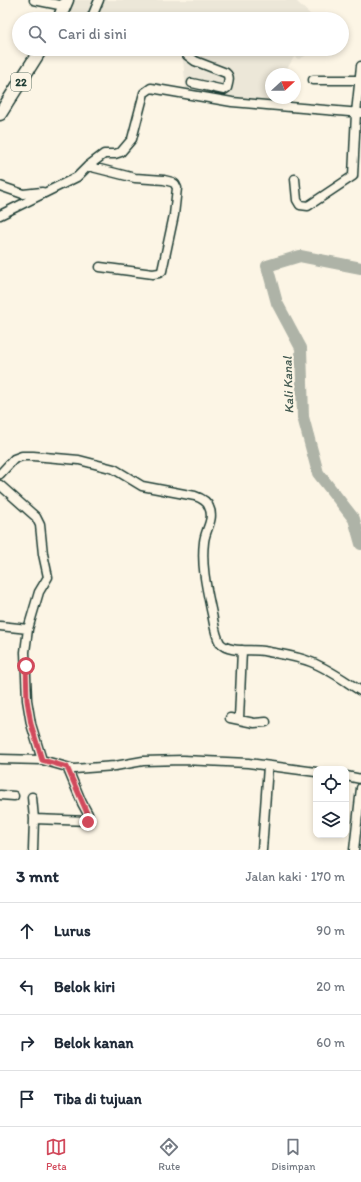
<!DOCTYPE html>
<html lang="id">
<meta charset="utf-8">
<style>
:root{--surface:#fff;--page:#f6f6f7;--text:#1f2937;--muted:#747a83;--line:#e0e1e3;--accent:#d1495b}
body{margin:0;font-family:Itim,sans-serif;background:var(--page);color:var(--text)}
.controls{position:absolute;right:12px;bottom:12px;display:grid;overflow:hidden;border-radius:8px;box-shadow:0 2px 6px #0003}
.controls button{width:36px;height:36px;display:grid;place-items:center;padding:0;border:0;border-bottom:1px solid var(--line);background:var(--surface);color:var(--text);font:20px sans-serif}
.compass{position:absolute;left:265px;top:68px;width:36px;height:36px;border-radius:50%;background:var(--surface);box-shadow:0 2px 6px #0003;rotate:69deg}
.stop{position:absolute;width:12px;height:12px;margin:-9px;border:3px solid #d1495b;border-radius:50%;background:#fff}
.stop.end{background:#d1495b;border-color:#fff;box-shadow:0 1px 4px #0008}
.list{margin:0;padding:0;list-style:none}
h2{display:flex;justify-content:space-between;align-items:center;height:52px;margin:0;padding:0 16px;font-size:17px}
h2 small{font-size:13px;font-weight:400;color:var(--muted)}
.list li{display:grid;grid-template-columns:26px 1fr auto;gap:12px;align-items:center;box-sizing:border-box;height:56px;padding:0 16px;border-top:1px solid var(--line)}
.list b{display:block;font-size:15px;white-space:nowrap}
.list em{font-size:13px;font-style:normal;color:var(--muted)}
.icon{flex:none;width:22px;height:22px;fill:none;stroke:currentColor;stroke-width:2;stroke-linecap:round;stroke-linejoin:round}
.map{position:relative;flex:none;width:361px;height:850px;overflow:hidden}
.search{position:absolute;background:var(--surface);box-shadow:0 2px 6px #0003;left:12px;right:12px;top:12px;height:44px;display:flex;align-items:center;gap:10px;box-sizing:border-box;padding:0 14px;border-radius:22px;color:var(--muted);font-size:15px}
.sheet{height:276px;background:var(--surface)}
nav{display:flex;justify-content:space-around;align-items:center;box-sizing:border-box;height:56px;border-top:1px solid var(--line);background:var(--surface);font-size:11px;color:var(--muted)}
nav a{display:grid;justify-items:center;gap:2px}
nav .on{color:var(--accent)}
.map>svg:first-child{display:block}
</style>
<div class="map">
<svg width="361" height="850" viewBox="0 0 361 850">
<rect width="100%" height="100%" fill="#fcf5e5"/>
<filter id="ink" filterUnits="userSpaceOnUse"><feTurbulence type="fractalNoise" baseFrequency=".025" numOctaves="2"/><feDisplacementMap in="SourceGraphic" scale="8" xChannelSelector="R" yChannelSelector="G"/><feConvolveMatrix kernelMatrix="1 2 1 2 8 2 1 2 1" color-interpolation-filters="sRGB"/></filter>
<g filter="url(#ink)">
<path fill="#ece7d8" d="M64,0H295L315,19H64Z
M182,49H311L305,56L299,59L294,57L284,74H271V98H283V106L268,112L221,94L186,91Z"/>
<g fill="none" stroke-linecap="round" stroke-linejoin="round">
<path stroke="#aeb3a7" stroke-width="12" d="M361,268L300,256L267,266L277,303L301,348L303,417L318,473L354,519L361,544"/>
<g stroke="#1f3d34" stroke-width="11">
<path id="minor" d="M34,0L64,6
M91,19L99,0
M186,49L187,55L195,61L226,73C231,77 228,83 227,88L224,90L192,83
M313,80H361
M88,166L135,178L164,180L172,182L175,184L177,188L174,215L162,271L159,273L153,274L100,267
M295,179L297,200L300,205L308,206L353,176L356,113L361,66
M0,186L23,194L42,192
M0,215L77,177L88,166L104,154H115L121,152L132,139L144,93L151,88L232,102L361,113
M0,474L14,459L22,456H33L79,460L114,469L142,486L195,496C201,498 207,501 209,507C215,519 205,530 204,542C201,566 207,590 212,614C214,623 215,635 220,643C228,653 252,649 264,651C279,654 296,656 311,662C329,669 345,681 361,691
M0,485L36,517L40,525L43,554L48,577L39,592L28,629
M0,626L28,629L25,652L27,700L31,724L42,760
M230,718L254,723L266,722
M239,719L242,650
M0,759L42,760L74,769L115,766L143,761L183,760L248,763L316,772
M346,776L361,779
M0,795L14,796
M32,797L34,819
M33,850L34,819L89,821L88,814L82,803L67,767
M262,850L268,766
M354,850L361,788"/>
</g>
<g stroke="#1f3d34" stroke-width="15">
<path id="highway" d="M59,19L67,0
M0,114L41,49"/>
</g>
<use href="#minor" stroke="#fcf5e5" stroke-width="8"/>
<use href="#highway" stroke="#fcf5e5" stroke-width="12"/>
</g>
</g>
<g fill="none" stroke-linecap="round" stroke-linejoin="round" filter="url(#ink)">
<path stroke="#d1495b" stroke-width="5" d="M26,666L27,700L31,724L42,760L67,767L90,820L88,822"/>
</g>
<g text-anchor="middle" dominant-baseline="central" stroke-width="4" stroke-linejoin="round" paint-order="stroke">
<rect fill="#fcf5e5" stroke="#617469" stroke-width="1" x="11" y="73" width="20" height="18" rx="3"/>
<g font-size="11" font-weight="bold" fill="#1f3d34">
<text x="21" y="82">22</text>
</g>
<g font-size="13" font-style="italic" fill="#435a51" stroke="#fcf5e5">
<text transform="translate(288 385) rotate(-92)">Kali Kanal</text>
</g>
</g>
</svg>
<div class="controls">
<button><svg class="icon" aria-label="locate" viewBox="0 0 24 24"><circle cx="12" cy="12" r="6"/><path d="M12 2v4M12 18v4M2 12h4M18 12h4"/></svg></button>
<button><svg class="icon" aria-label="layers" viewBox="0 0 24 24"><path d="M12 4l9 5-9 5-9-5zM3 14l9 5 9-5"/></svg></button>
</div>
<svg class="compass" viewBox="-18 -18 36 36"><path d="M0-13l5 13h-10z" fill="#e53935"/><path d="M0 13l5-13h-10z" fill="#747a83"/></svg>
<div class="stop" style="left:26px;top:666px"></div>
<div class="stop end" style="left:88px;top:822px"></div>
<div class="search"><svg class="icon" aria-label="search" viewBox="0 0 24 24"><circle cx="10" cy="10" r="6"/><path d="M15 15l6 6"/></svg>Cari di sini</div>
</div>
<section class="sheet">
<h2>3 mnt<small>Jalan kaki · 170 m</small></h2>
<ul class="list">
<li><svg class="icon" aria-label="ahead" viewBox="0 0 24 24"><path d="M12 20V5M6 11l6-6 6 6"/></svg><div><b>Lurus</b></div><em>90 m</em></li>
<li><svg class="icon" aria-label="left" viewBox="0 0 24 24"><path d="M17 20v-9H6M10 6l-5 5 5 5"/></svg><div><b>Belok kiri</b></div><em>20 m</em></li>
<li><svg class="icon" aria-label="right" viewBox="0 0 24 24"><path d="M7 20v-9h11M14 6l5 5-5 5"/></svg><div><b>Belok kanan</b></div><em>60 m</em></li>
<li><svg class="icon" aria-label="arrive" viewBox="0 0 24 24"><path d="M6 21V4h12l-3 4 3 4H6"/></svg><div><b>Tiba di tujuan</b></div></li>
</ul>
</section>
<nav>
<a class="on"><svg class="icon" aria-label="map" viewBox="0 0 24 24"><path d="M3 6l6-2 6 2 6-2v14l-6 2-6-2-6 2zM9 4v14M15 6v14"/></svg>Peta</a>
<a><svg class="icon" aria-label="directions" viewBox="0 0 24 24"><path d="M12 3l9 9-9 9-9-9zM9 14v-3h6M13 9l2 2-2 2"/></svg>Rute</a>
<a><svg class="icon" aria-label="saved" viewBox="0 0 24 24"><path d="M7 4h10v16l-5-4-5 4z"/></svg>Disimpan</a>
</nav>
